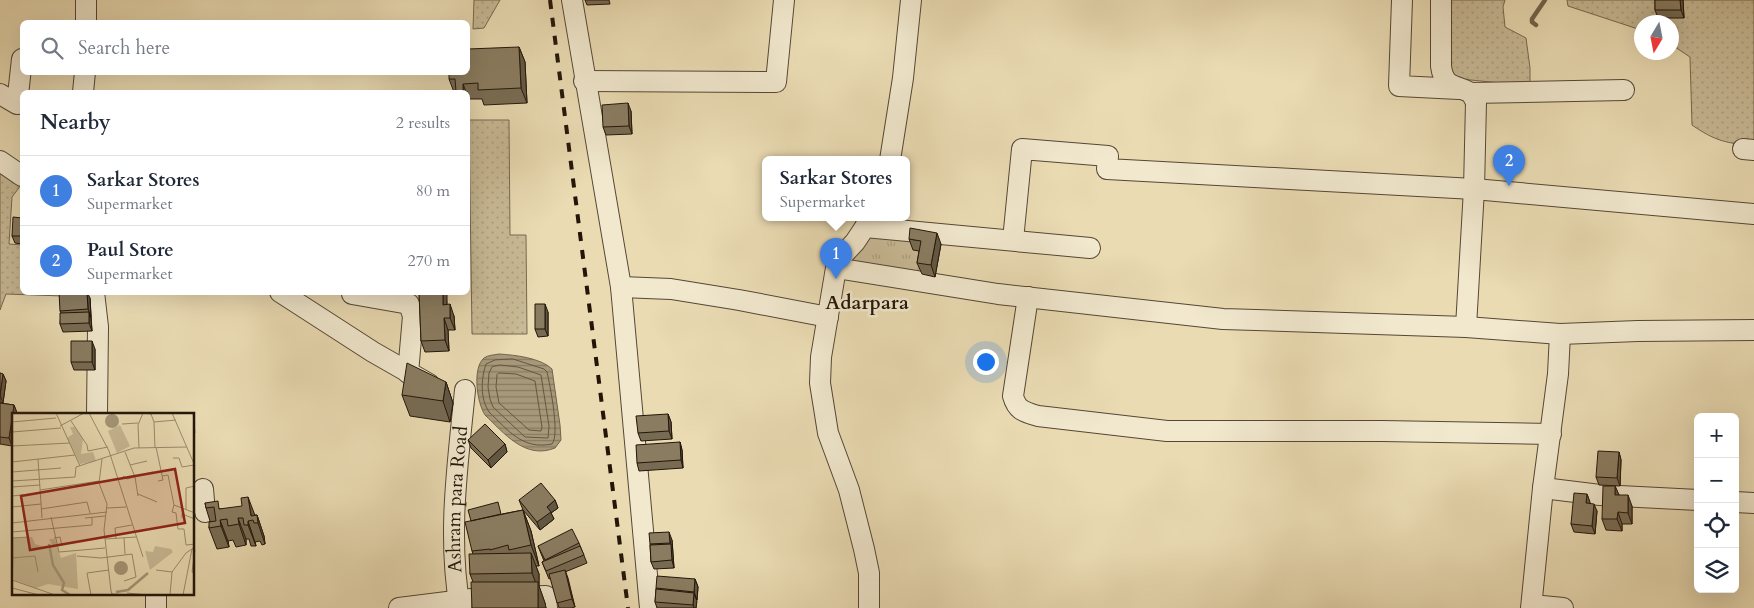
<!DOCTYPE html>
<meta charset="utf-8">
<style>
:root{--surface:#fff;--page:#f2f2f3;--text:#1f2937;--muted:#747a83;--line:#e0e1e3;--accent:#d93025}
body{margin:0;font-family:Cardo,serif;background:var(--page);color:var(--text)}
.controls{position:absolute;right:15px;bottom:15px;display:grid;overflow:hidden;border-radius:8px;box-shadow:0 5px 20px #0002}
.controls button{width:45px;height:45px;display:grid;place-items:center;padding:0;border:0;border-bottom:1px solid var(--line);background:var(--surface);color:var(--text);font:25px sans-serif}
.compass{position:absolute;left:1634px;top:15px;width:45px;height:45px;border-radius:50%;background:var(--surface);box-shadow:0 5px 20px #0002;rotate:190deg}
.you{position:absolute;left:985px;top:361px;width:18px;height:18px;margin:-12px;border:4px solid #fff;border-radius:50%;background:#1a73e8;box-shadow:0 0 0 8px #1a73e833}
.badge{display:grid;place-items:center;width:32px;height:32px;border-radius:50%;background:var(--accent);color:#fff;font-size:16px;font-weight:700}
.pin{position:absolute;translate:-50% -41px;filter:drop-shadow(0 1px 2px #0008)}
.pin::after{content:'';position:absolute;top:26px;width:18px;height:15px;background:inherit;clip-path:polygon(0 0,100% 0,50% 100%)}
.popup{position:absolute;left:762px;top:156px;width:148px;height:65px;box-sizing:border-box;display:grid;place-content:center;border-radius:8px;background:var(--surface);filter:drop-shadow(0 1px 4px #0005);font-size:16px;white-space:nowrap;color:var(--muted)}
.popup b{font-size:19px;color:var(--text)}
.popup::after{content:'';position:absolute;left:50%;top:100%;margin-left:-10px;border:10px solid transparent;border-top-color:var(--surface)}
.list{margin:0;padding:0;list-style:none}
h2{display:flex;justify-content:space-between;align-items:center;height:65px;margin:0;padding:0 20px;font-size:21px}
h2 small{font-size:16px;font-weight:400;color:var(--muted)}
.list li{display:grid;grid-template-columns:32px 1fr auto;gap:15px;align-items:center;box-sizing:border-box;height:70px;padding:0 20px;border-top:1px solid var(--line)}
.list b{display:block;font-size:19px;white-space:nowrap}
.list p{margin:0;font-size:16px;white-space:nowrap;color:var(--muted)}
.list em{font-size:16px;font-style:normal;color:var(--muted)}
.icon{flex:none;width:28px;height:28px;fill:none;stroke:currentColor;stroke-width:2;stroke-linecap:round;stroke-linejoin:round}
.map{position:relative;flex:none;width:1754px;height:608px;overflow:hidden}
.search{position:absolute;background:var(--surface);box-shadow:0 5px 20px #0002;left:20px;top:20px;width:450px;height:55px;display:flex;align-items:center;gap:12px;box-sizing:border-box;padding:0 18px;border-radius:8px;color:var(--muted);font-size:19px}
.panel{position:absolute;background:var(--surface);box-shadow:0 5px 20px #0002;left:20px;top:90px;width:450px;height:205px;border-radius:8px}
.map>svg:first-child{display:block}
</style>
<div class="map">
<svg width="1754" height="608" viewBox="0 0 1754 608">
<defs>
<pattern id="grass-dots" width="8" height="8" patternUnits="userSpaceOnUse" patternTransform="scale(1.25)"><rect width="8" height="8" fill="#c8ba96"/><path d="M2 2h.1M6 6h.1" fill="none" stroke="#ac9f80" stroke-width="1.8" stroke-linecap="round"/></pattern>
<pattern id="park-tufts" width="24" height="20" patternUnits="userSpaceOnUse" patternTransform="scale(1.25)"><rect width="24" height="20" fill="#c8ba96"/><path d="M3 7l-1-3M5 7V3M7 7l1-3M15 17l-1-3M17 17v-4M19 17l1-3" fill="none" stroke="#ac9f80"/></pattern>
<pattern id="water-rules" width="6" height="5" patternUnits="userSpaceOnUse" patternTransform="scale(1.25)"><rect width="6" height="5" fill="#a69879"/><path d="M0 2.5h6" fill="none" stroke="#877b61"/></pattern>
</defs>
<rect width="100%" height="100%" fill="#eadbb3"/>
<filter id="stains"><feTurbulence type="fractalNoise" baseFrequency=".004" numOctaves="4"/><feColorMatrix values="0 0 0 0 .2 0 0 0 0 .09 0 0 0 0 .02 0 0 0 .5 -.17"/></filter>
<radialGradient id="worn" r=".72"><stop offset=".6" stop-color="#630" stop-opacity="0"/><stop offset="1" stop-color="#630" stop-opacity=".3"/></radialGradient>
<path fill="url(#grass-dots)" stroke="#766850" d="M474,0H500L484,28L473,29Z
M1447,0H1505L1503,7L1505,27L1526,38L1530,68V86L1461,79L1453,75L1448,68Z
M1567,0H1754V146C1726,143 1715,141 1692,125L1690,57L1672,45V22H1642L1641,30L1568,6Z
M469,120H509L510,235H526L527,334H472Z
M0,170L21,185L12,197L9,244L22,245V292L63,293V296L6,294L0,310Z"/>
<path fill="url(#park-tufts)" stroke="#766850" d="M863,233L915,240L925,252L922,274L849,262Z"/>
<path fill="url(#water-rules)" stroke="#72644c" d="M499,354C515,355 541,358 552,369L560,425L561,440L555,448C525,460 504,433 485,415C477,403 472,368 484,358C488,355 494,355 499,354Z"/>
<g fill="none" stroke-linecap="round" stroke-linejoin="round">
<path stroke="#645741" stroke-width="1" d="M513,359L544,369L547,372C550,385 560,435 552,444C522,450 508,430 489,412C480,398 481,379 486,364L495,360Z
M500,365L518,367L541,375L549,426L548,438L525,437L493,407L490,399L488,387L489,373L492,367Z
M499,373L516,374L535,381L542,427L541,431L529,430L499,403L496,387L497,375Z"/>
<path stroke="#72644c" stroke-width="4.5" d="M1536,25L1532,22V19L1545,0"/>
<g stroke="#554734" stroke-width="22">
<g id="minor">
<path d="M86,0V22"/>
<path d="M572,0L621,287L650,608"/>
<path d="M1402,0L1399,86L1459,89"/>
<path d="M1441,0V66C1444,89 1455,84 1471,93L1476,102L1474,189L1466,327"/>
<path d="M584,81L776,82L784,0"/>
<path d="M83,92L85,72"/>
<path d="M1471,93L1624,90"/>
<path d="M0,94L17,104L22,59"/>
<path d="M1743,149L1754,150"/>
<path d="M890,160L903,78L911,0"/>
<path d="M0,161L22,176"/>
<path d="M865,227L1090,248"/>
<path d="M1013,240L1022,149L1108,156L1107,169L1474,189L1754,214"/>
<path d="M836,268L998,294L1223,319L1466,327L1560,334L1638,331L1754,330"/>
<path d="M621,287L671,289L739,300L828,317"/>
<path d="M94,292L98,327L97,414"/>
<path d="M280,292L373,352L429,384"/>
<path d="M352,294L409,304L413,316L408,373"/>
<path d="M1028,297L1013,396C1017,411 1025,412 1038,416L1167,431H1382L1551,434"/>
<path d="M1543,488L1600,495L1698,500"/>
<path d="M203,489L205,512"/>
<path d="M1735,502L1754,503"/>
<path d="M156,594V608"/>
<path d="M515,597L546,596L547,608"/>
<path d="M1532,605L1563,608"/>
<path d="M399,608L471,599"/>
<path id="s1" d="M460,608C447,535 458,463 465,390"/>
<path d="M869,608V573L864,549L849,490L828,433L820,383L821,357L836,268L840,258L855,242L871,218"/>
<path d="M1531,608L1543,488L1558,374L1560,334"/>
</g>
</g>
<use href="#minor" stroke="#f1e8ce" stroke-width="20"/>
<path stroke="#231609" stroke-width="4" stroke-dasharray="9 9" stroke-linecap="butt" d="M550,0L628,608"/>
</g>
<path fill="#776b53" stroke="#231609" d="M585,0H609L610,4L587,5Z
M1655,0H1683L1684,18H1658L1655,10Z
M519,47L525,62L527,103L484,105L482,99H468V106V92H454L449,79Z
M631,111L632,134L606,135L603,127Z
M22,218V244L15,243L12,236Z
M909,239L941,244L935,277L922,274L917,263L919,251L913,250Z
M419,292H446L447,305L454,316L455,330H448L449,351L425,352L421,341Z
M90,298L92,331L63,332L60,324L61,313L60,311Z
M548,312V336L538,337L535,329Z
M95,349V370H74L71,362Z
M0,373L3,374L6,381L3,403L0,402Z
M446,382L453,403L450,422L410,416L402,395Z
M0,403L14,405L17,413L16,414H14L12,446L0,444Z
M668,414L671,422L672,439L641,441L638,433Z
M468,440L505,444L507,452L491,468L471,448Z
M680,442L682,450L683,468L639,471L637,463Z
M1619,452L1621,460L1620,486L1599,485L1596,477Z
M1615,486L1619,495L1632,506V524H1622V531L1606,530L1602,519Z
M1587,494L1590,503L1597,511L1595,534L1574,532L1571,524Z
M519,500H555L558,508L551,513L554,519L540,530L523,510L531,531L539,566H536L539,574V586L545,603L546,608H472L473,582L470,574L473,554L472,551L502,514L523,510Z
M205,503L220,509L255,515H257L264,536L265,544L262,545L260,541L255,542L256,546H251L249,539H246V545L236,547L233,540L228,541L229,547L217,549L209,528L210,521L206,508Z
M672,540L674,568L654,569L651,562L650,544Z
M579,543L587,563L565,572L575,607L571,608H559L551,578L549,579L542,562L544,561L538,546Z
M695,579L698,587L697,600L696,599V608H657L655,602L656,590V588Z"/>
<path fill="#615744" stroke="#231609" d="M1680,0H1683L1684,18L1681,10Z
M519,47L525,62L527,103L521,88Z
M463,84L466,92H463Z
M628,103L631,111L632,134L629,126Z
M937,233L941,244L935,277L931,265Z
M87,292L90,298L91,317L88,309Z
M443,292H446L447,295V316L443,305Z
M450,304L454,316L455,330L450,318Z
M545,304L548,312V336L545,329Z
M89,312L91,319L92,331L89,323Z
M444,318L448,330L449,351L445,340Z
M92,341L95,349V370L92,362Z
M3,374L6,381L3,403L0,395Z
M446,382L453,403L450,422L443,401Z
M14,405L17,413L16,414H14V432L12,446L9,438Z
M668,414L671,422L672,439L669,431Z
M680,442L682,450L683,468L681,460Z
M505,444L507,452L491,468L488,460Z
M1619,452L1621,460L1620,486L1617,478Z
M1615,486L1620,497L1615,495Z
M1587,494L1590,502L1589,511L1586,503Z
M1628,495L1632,506V524L1628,513Z
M248,497L256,518L253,520L251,516Z
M555,500L558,508L551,513L554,519L540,530L537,522L547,507Z
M1594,504L1597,511L1595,534L1592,526Z
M523,510L531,531L539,566L531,545Z
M1618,512L1622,524V531L1617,519Z
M257,515L264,536L265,544L258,523Z
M238,518L246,539V545L239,524Z
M220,520L228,541L229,547L221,526Z
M248,521L255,542L256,546L248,525Z
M669,532L672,540L674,568L672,560Z
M531,553L539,574V586L545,603L546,608H538V589L532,573Z
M565,570L568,578L575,607L572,599Z
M695,579L698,587L697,600L694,592Z
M694,593L697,601L696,608H694L693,605Z"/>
<path fill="#8a7c61" stroke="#231609" d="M1655,0H1680L1681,10H1655Z
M519,47L521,88L478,90V83L463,84V91H456L455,79H449V72H468V49Z
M628,103L629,126L603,127L602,105Z
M13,217L22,218V236H12Z
M910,228L937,233L931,265L917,263L921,241L909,239Z
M59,292H87L88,309L60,311Z
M419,292H443V305L450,304V318H444L445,340L421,341Z
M535,304H545V329H535Z
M89,312V323L60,324V313Z
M71,341H92V362H71Z
M407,363L446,382L443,401L402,395Z
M0,373L3,374L0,395Z
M0,403L14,405L9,438L0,437Z
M668,414L669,431L638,433L636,416Z
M485,424L505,444L488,460L468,440Z
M680,442L681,460L637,463L636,445Z
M1598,451L1619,452L1617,478L1596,477Z
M541,483L555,500L547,507L551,512L537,522L519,500Z
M1603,486H1615V495H1628V513L1618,512L1617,519H1602Z
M1574,493L1587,494L1586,503L1594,504L1592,526L1571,524Z
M248,497L251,516L257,515L258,523H254L253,520L248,521V525H244L243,518H238L239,524L228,526L227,519L220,520L221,526L209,528V522L216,521L214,507L206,508L205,503L218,501L219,509L242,506L241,498Z
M498,502L501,514L471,521L468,510Z
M523,510L531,545L509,550L508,545L490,550V549L472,551L465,522Z
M572,529L579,543L545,560L538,546Z
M669,532L670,543L650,544L649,533Z
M671,544L672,560L651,562L650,545Z
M580,546L584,555L546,571L542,562Z
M531,553L532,573L470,574L469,554Z
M565,570L572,599L557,603L549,574Z
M657,576L695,579L694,592L656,588Z
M471,582H538V608H472Z
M656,589L694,593L693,605L655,602Z"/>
<g text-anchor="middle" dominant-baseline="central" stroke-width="5" stroke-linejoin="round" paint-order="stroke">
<g font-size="19" fill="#231609" stroke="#f1e8ce">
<text stroke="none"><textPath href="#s1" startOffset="109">Ashram para Road</textPath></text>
</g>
<g font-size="20" font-weight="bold" fill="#231609" stroke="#f1e8ce">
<text x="867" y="302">Adarpara</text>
</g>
</g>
<g transform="translate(12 413)">
<rect width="182" height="182" fill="#eadbb3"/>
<path d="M58,14H63L71,26L69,41L81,39L84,48L68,51L55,25L61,21ZM20,124L23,131L38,136L40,132L37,126H43L49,145L64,140L66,176L36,171L24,175L2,167L0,125Z" fill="#c8ba96"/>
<path d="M143,133L159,136L161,139L138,157L133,138L141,139Z" fill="#c8ba96"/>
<path d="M108,12L118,33L105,40L96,18Z" fill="#c8ba96"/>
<path d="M93 8a7 7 0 1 1 14 0a7 7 0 1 1-14 0ZM102 155a7 7 0 1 1 14 0a7 7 0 1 1-14 0Z" fill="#a69879"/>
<path fill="none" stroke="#a69879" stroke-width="2.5" d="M37,131L41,152L52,170L50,177L58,182M104,179L116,177L136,160"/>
<path fill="none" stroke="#9a8c6f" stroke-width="1" d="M44,0L63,42M77,0L97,38L131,144M132,0L139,1L142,9L143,35M160,0L183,53M181,0L183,20M59,8L75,32L76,38L96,34M0,9L44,5M142,9L164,7M110,11L126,10M48,13L72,0M0,19L49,15M0,33L58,30M144,34L151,67L146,68M127,35L126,12L131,0M113,39L123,64L126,83M161,45H167L170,54L182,52M26,46L30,105M90,46L87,70L95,91L92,117L99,178L100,181L116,182M0,49L63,42L68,53M118,52L135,48M0,59L49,55M111,63L115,66L141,59M150,63L156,62L162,92L183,100M0,68L63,64L64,54L122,35L175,34M0,74L28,72M28,77L87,68M126,81L145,89M0,83L28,80M162,92L160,99L164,100L166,116H172L174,132L183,131M0,94L29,91M95,95L114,94M29,96L75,89L78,100M174,97V75L183,73M39,104L47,139L93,135M73,105L93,103M170,105V101L183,106M0,110L95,99M0,119L80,112V104M0,125L17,124M42,125L48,124L50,133M112,125L113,141M93,126L124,124M104,126L103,115L120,112M183,137L180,159L183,161M65,143L89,145L120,141L124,164L112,168M0,145L23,143L26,159M144,157L160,159M0,167L43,182M0,175L27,182M115,180L136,182M79,182L75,160L97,157M158,182L160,159L174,140L183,134M171,182L180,136"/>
<path fill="#8f2418" fill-opacity="0.15" stroke="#8f2418" stroke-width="2.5" d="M163,56L173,110L18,137L9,83Z"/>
<rect width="182" height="182" fill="none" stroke="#231609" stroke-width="2.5"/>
</g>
<rect width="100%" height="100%" filter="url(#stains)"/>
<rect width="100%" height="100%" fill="url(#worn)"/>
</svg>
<div class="controls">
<button>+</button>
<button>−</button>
<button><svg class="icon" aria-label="locate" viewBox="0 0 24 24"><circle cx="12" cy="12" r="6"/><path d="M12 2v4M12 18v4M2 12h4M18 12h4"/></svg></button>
<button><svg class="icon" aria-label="layers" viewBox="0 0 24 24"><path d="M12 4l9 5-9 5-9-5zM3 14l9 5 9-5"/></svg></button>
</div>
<svg class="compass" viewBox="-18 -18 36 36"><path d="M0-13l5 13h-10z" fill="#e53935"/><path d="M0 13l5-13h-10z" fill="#747a83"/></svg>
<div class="you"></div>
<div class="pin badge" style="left:836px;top:279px;background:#3f7fe0">1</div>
<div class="popup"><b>Sarkar Stores</b>Supermarket</div>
<div class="pin badge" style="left:1509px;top:186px;background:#3f7fe0">2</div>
<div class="search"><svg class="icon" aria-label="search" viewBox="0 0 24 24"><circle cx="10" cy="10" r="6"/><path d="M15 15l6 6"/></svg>Search here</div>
<section class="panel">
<h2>Nearby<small>2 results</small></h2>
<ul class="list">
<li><span class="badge" style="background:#3f7fe0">1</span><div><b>Sarkar Stores</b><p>Supermarket</p></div><em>80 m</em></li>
<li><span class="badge" style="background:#3f7fe0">2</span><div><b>Paul Store</b><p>Supermarket</p></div><em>270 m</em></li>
</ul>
</section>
</div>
